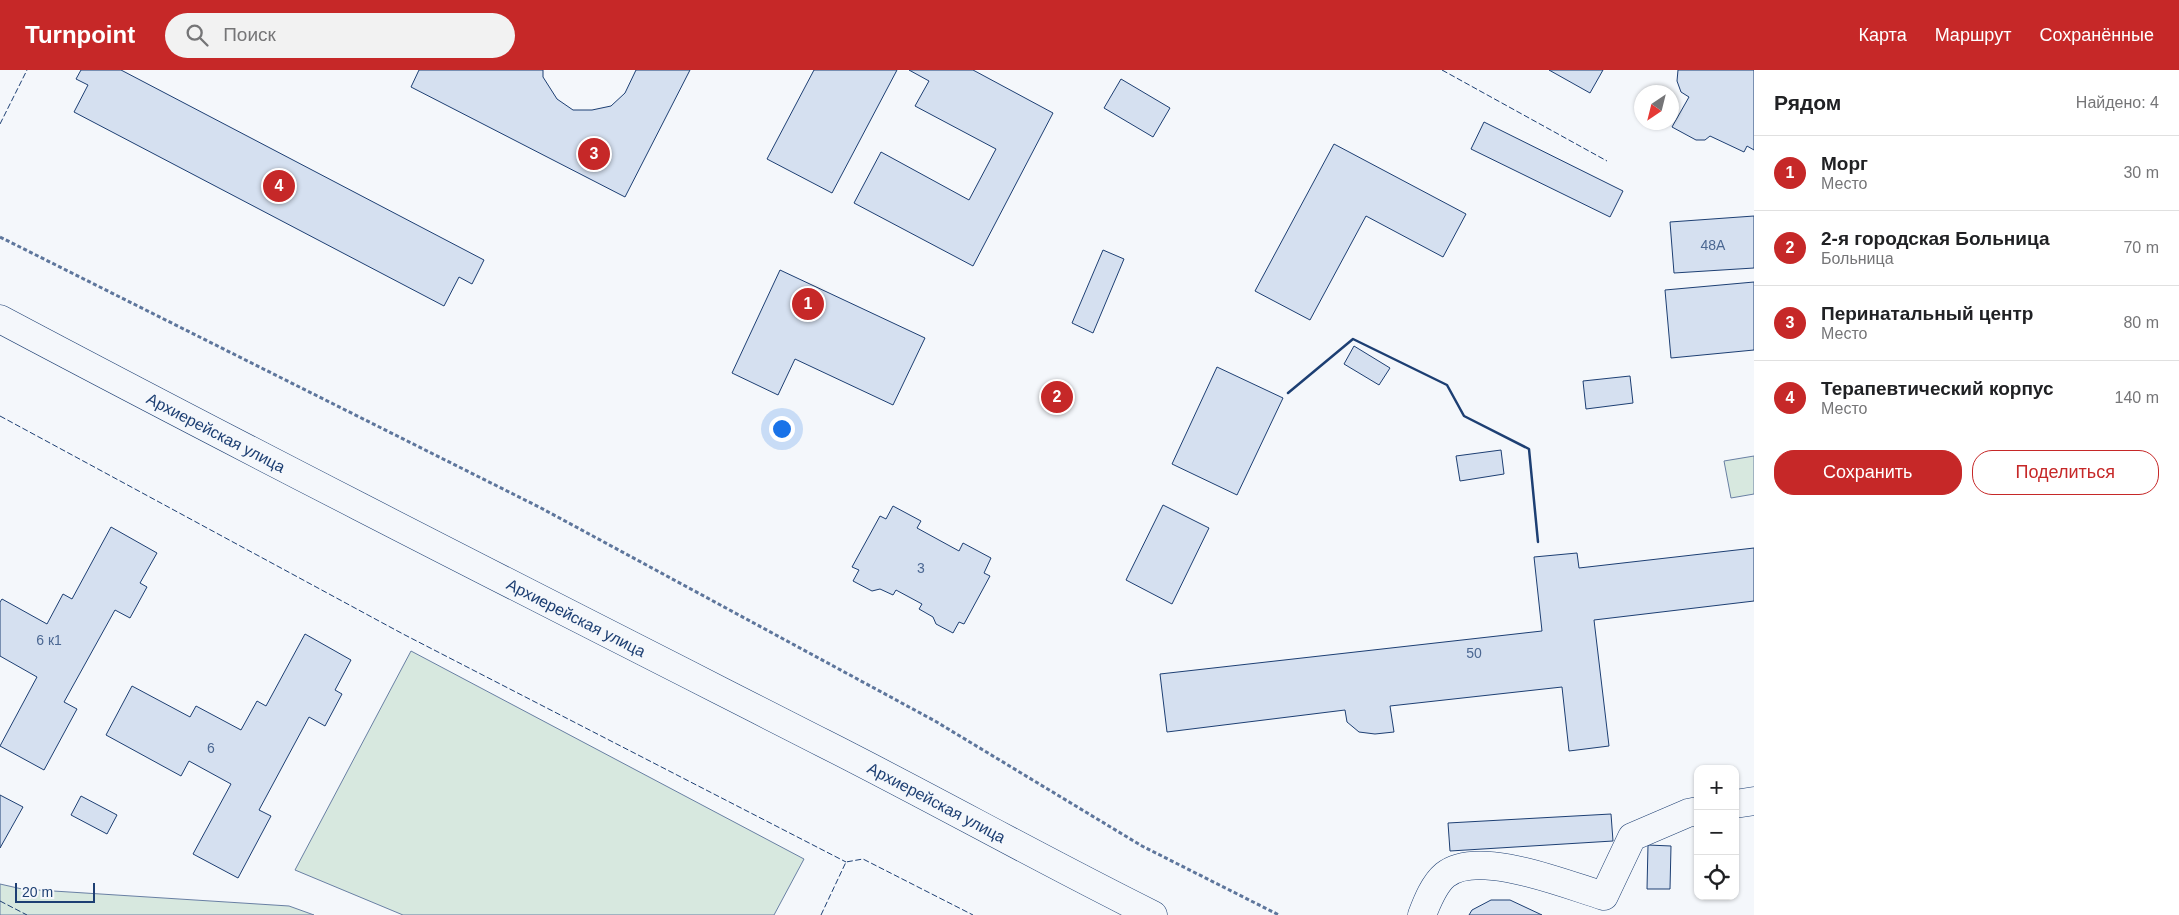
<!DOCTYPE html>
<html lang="ru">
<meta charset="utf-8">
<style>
:root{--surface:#fff;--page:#f2f2f2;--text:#202124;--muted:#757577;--line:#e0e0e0;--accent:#c62828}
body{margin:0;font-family:Arial,sans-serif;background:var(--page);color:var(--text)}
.controls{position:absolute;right:15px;bottom:15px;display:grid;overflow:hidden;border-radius:10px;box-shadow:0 1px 4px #0004}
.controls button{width:45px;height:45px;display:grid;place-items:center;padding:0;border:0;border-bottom:1px solid var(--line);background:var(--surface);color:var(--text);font:25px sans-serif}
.compass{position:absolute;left:1634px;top:15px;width:45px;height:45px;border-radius:50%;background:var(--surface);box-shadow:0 1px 4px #0004;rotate:215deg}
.scale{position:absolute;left:15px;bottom:12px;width:80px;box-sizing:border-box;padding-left:5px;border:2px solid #1d3f73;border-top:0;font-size:14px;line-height:18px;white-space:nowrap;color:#1d3f73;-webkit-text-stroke:4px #f4f7fb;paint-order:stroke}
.you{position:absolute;left:781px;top:358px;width:18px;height:18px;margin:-12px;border:4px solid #fff;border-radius:50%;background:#1a73e8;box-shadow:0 0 0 8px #1a73e833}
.badge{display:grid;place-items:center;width:32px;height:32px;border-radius:50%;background:var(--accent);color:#fff;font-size:16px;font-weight:700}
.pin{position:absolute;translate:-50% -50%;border:2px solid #fff;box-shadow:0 1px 5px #0006}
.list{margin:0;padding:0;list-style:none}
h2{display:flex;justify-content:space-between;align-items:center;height:65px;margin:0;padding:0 20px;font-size:21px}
h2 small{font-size:16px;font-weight:400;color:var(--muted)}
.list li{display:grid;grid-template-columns:32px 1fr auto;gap:15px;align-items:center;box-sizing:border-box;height:75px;padding:0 20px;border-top:1px solid var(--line)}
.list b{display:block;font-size:19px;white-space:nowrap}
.list p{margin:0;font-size:16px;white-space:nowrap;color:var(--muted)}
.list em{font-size:16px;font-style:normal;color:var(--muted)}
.actions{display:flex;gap:10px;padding:15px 20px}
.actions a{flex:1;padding:11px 0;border:1px solid var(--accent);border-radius:20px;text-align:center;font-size:18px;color:var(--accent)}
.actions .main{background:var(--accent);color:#fff}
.icon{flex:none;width:28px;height:28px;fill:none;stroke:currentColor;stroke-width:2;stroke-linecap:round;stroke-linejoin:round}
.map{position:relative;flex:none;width:1754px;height:845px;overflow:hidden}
header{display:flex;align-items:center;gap:30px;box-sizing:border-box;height:70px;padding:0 25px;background:var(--accent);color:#fff}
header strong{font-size:24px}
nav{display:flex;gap:28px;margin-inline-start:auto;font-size:18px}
.search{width:350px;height:45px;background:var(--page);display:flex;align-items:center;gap:12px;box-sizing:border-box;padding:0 18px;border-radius:28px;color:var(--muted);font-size:19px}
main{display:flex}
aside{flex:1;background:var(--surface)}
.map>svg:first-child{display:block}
</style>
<header>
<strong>Turnpoint</strong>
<div class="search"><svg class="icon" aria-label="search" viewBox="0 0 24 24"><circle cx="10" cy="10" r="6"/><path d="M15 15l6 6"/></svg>Поиск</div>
<nav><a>Карта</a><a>Маршрут</a><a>Сохранённые</a></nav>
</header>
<main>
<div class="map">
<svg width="1754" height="845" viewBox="0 0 1754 845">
<rect width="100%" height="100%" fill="#f4f7fb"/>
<path fill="#d7e8df" stroke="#687fa3" d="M1754,386V424L1731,428L1724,391Z
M411,581L804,789L774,845H403L295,800Z
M0,814L22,819L289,836L314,845H0Z"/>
<path fill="#d5e0f0" stroke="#1d3f73" d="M81,0H121L484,190L472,214L459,207L444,236L74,42L88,15L76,9Z
M419,0H543V7L557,29L573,40H592L611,36L625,23L636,0H690L625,127L411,17Z
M814,0H897L832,123L767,89Z
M909,0H973L1053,43L973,196L854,133L881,82L969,130L996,79L915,36L929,11Z
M1549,0H1603L1590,23Z
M1678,0H1754V80L1747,76L1744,82L1710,66L1705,70H1696L1672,57L1689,27L1681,22L1677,11Z
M1121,9L1170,38L1153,67L1104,38Z
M1484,52L1623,121L1610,147L1471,79Z
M1334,74L1466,144L1443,187L1366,146L1310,250L1255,221Z
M1754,146V198L1674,203L1670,152Z
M1103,180L1124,189L1093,263L1072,253Z
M780,200L925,268L893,335L795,289L778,325L732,303Z
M1754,212V280L1671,288L1665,220Z
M1354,276L1390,298L1379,315L1344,294Z
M1217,297L1283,328L1237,425L1172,394Z
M1630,306L1633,333L1586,339L1583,311Z
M1501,380L1504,404L1460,411L1456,386Z
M1163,435L1209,458L1172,534L1126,510Z
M893,436L921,451L917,458L959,481L963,473L991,488L984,503L990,506L964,554L959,552L953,563L936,554L933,547L919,539L922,534L896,520L893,525L880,519L872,521L853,511L859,500L852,497L880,446L886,449Z
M111,457L157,483L140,513L147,517L130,548L115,540L64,632L77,639L44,700L0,676L37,607L0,586V532L2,529L47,554L63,524L72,529Z
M1754,478V531L1594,550L1609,676L1569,681L1562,617L1390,636L1394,662L1375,664L1359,662L1347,652L1345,640L1167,662L1160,604L1542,561L1534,487L1577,483L1579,498Z
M305,564L351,590L335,620L342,624L325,656L309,647L259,740L271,746L238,808L193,784L231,714L189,691L181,706L106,665L132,616L190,647L196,636L241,660L257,631L266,636Z
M0,725L23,737L0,778Z
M81,726L117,745L107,764L71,745Z
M1611,744L1613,771L1450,781L1448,753Z
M1648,775L1671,776L1670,819H1647Z
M1491,830H1510L1542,845H1469L1472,840Z"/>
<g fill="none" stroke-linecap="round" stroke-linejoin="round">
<g stroke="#1d3f73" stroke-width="29">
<g id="minor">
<path id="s1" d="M0,249C273,394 548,533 823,673C934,729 1042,790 1153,845"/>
<path d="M1735,734L1754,731"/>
<path d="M1422,845C1427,832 1434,814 1445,805C1478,778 1567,815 1604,826L1632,767L1688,743L1698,741"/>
</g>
</g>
<path stroke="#5e769c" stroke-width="3" stroke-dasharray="4 2.5" stroke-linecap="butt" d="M0,167L541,438L935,651L1142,776L1279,845"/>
<use href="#minor" stroke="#f4f7fb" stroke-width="28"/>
<path stroke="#1d3f73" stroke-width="1" stroke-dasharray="6 2.5" stroke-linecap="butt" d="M1442,0L1607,91
M0,54L27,0
M0,346L403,564L846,792
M0,831L27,845
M821,845L846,792L863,789L973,845"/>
<path stroke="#1d3f73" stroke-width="2.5" d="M1288,323L1353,269L1447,315L1464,346L1529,379L1538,472"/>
</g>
<g text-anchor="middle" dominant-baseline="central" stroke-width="4" stroke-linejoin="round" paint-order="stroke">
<g font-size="14" fill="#4b6792">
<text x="1713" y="175">48А</text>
<text x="921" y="498">3</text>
<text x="49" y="570">6 к1</text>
<text x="1474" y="583">50</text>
<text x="211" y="678">6</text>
</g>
<g font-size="16" fill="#1d3f73" stroke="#f4f7fb">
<text stroke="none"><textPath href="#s1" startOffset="244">Архиерейская улица</textPath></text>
<text stroke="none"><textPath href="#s1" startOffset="649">Архиерейская улица</textPath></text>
<text stroke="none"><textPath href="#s1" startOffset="1054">Архиерейская улица</textPath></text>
</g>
</g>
</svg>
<div class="controls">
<button>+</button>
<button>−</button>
<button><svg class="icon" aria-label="locate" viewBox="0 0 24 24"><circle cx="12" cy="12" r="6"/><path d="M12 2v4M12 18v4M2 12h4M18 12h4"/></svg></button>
</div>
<svg class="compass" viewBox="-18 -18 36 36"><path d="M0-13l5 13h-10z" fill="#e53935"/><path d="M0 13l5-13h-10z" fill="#757577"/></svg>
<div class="scale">20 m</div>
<div class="you"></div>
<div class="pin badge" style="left:808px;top:234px">1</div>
<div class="pin badge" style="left:1057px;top:327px">2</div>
<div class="pin badge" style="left:594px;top:84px">3</div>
<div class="pin badge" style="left:279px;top:116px">4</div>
</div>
<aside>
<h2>Рядом<small>Найдено: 4</small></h2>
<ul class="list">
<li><span class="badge">1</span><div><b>Морг</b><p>Место</p></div><em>30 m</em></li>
<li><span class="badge">2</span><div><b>2-я городская Больница</b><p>Больница</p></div><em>70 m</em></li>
<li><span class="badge">3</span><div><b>Перинатальный центр</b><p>Место</p></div><em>80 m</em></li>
<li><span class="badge">4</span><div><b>Терапевтический корпус</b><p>Место</p></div><em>140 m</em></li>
</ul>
<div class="actions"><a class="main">Сохранить</a><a>Поделиться</a></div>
</aside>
</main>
